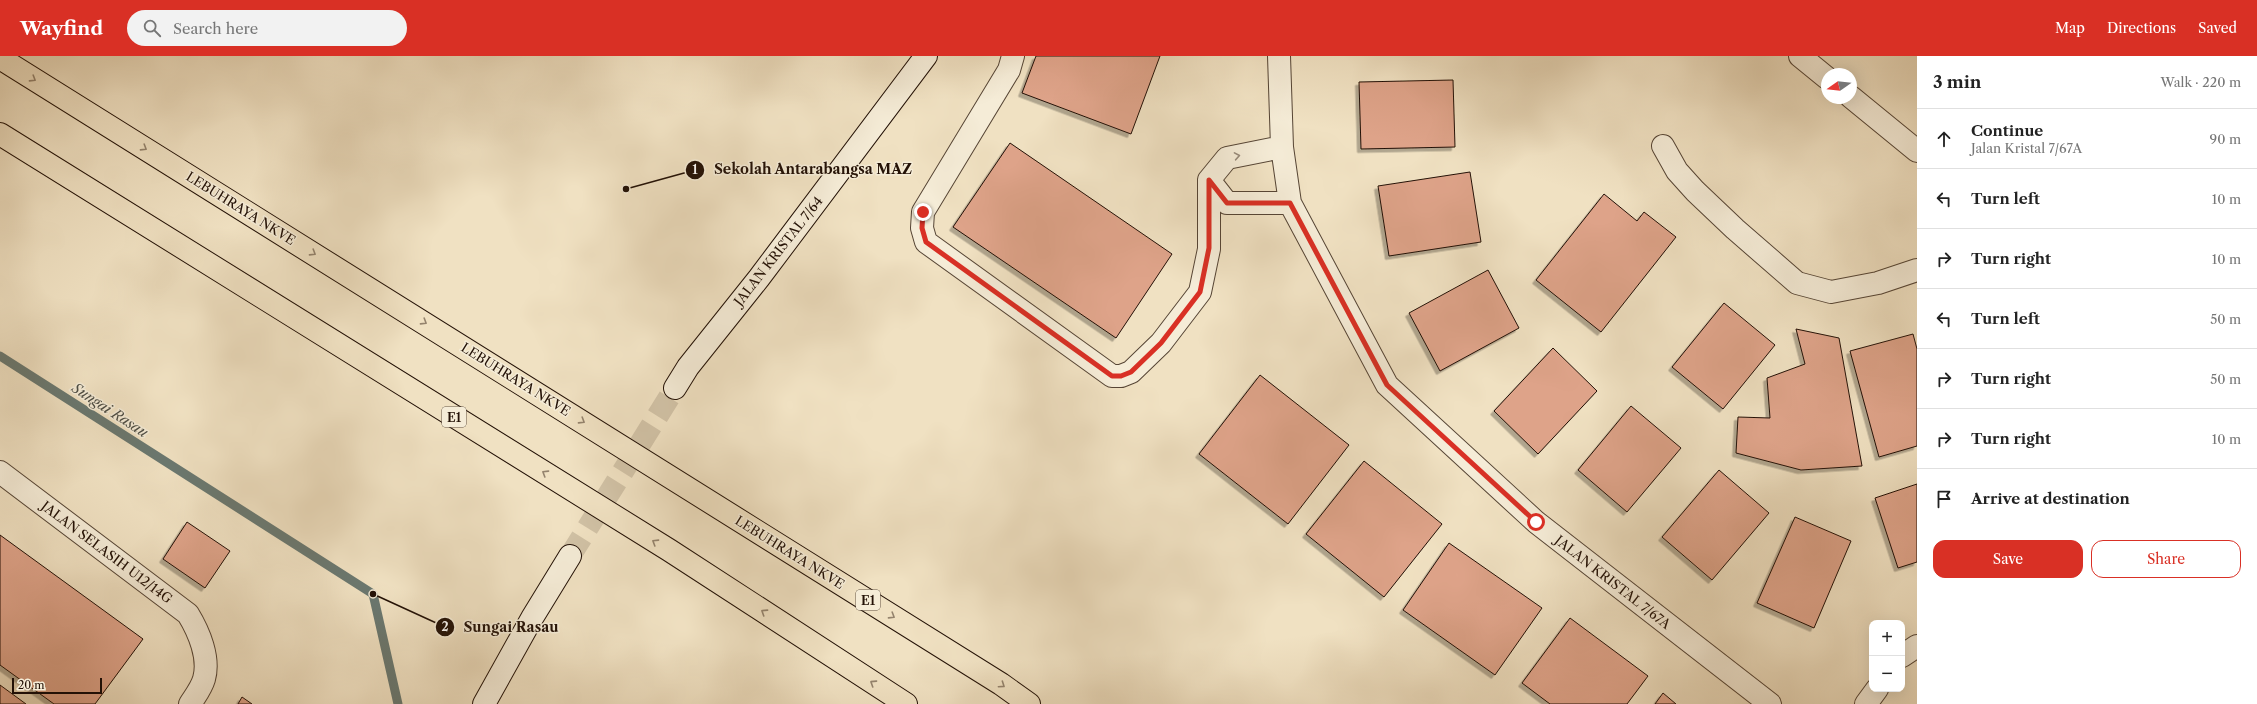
<!DOCTYPE html>
<meta charset="utf-8">
<style>
:root{--surface:#fff;--page:#f2f2f2;--text:#222;--muted:#767676;--line:#e0e0e0;--accent:#d93025}
body{margin:0;font-family:"Libre Caslon Text",serif;background:var(--page);color:var(--text)}
.controls{position:absolute;right:12px;bottom:12px;display:grid;overflow:hidden;border-radius:8px;box-shadow:0 4px 16px #0002}
.controls button{width:36px;height:36px;display:grid;place-items:center;padding:0;border:0;border-bottom:1px solid var(--line);background:var(--surface);color:var(--text);font:20px sans-serif}
.compass{position:absolute;left:1821px;top:12px;width:36px;height:36px;border-radius:50%;background:var(--surface);box-shadow:0 4px 16px #0002;rotate:256deg}
.scale{position:absolute;left:12px;bottom:10px;width:90px;box-sizing:border-box;padding-left:4px;border:2px solid #231106;border-top:0;font-size:11px;line-height:14px;white-space:nowrap;color:#231106;-webkit-text-stroke:3px #f5ecd7;paint-order:stroke}
.stop{position:absolute;width:12px;height:12px;margin:-9px;border:3px solid #d93025;border-radius:50%;background:#fff}
.stop.end{background:#d93025;border-color:#fff;box-shadow:0 1px 4px #0008}
.list{margin:0;padding:0;list-style:none}
h2{display:flex;justify-content:space-between;align-items:center;height:52px;margin:0;padding:0 16px;font-size:17px}
h2 small{font-size:13px;font-weight:400;color:var(--muted)}
.list li{display:grid;grid-template-columns:26px 1fr auto;gap:12px;align-items:center;box-sizing:border-box;height:60px;padding:0 16px;border-top:1px solid var(--line)}
.list b{display:block;font-size:15px;white-space:nowrap}
.list p{margin:0;font-size:13px;white-space:nowrap;color:var(--muted)}
.list em{font-size:13px;font-style:normal;color:var(--muted)}
.actions{display:flex;gap:8px;padding:12px 16px}
.actions a{flex:1;padding:9px 0;border:1px solid var(--accent);border-radius:12px;text-align:center;font-size:14px;color:var(--accent)}
.actions .main{background:var(--accent);color:#fff}
.icon{flex:none;width:22px;height:22px;fill:none;stroke:currentColor;stroke-width:2;stroke-linecap:round;stroke-linejoin:round}
.map{position:relative;flex:none;width:1917px;height:648px;overflow:hidden}
header{display:flex;align-items:center;gap:24px;box-sizing:border-box;height:56px;padding:0 20px;background:var(--accent);color:#fff}
header strong{font-size:19px}
nav{display:flex;gap:22px;margin-inline-start:auto;font-size:14px}
.search{width:280px;height:36px;background:var(--page);display:flex;align-items:center;gap:10px;box-sizing:border-box;padding:0 14px;border-radius:22px;color:var(--muted);font-size:15px}
main{display:flex}
aside{flex:1;background:var(--surface)}
.map>svg:first-child{display:block}
</style>
<header>
<strong>Wayfind</strong>
<div class="search"><svg class="icon" aria-label="search" viewBox="0 0 24 24"><circle cx="10" cy="10" r="6"/><path d="M15 15l6 6"/></svg>Search here</div>
<nav><a>Map</a><a>Directions</a><a>Saved</a></nav>
</header>
<main>
<div class="map">
<svg width="1917" height="648" viewBox="0 0 1917 648">
<defs>
<filter id="shadow"><feDropShadow dx="-3.5" dy="3.5" stdDeviation="0" flood-color="#0004"/></filter>
</defs>
<rect width="100%" height="100%" fill="#f0e1c2"/>
<filter id="stains"><feTurbulence type="fractalNoise" baseFrequency=".005" numOctaves="4"/><feColorMatrix values="0 0 0 0 .2 0 0 0 0 .09 0 0 0 0 .02 0 0 0 .5 -.17"/></filter>
<radialGradient id="worn" r=".72"><stop offset=".6" stop-color="#630" stop-opacity="0"/><stop offset="1" stop-color="#630" stop-opacity=".3"/></radialGradient>
<g fill="none" stroke-linecap="round" stroke-linejoin="round">
<path stroke="#6a7870" stroke-width="9" d="M0,300L373,538L398,648"/>
</g>
<path fill="#dea389" stroke="#231106" filter="url(#shadow)" d="M1036,0H1160L1131,78L1022,37Z
M1453,24L1455,91L1361,93L1359,26Z
M1010,87L1172,198L1116,282L953,171Z
M1470,116L1481,186L1389,200L1378,130Z
M1604,138L1637,165L1644,156L1676,181L1601,276L1536,224Z
M1488,214L1519,272L1440,315L1409,257Z
M1724,247L1775,289L1723,353L1672,311Z
M1796,273L1839,282L1862,410L1801,414L1736,397L1738,361L1770,362L1767,322L1805,308Z
M1913,278L1917,293V390L1879,401L1850,295Z
M1553,292L1597,335L1538,398L1494,355Z
M1260,319L1349,389L1288,468L1199,398Z
M1631,350L1681,392L1627,456L1578,414Z
M1364,405L1442,468L1384,541L1306,478Z
M1719,414L1769,457L1712,524L1662,481Z
M1917,428V506L1898,512L1875,442Z
M1795,461L1851,485L1814,572L1757,547Z
M187,466L230,495L205,532L163,503Z
M0,479L143,583L95,648H54L0,609Z
M1449,487L1542,552L1495,619L1403,554Z
M1570,562L1648,620L1627,648H1550L1522,627Z
M0,629L26,648H0Z
M1663,637L1676,648H1655Z
M242,641L252,648H238Z"/>
<g fill="none" stroke-linecap="round" stroke-linejoin="round">
<path stroke="#d1c2a6" stroke-width="22" stroke-dasharray="22 11" stroke-linecap="butt" d="M570,500L675,332"/>
<g stroke="#564535" stroke-width="24">
<path id="street" d="M1013,0L1009,14L923,156L922,172L926,186L1112,320H1121L1131,316L1161,287L1200,236L1209,193V124L1227,102L1282,91
M1279,0L1282,91L1290,147L1387,329L1536,466L1770,648
M1800,0L1827,22
M1851,41L1917,95
M1663,90L1677,115L1695,135L1735,173L1797,227L1831,236L1878,227L1917,214
M1209,124L1227,147H1290
M0,416L188,558C199,576 210,602 204,623C201,633 195,640 190,648
M1902,600L1917,590
M1866,648L1877,633"/>
</g>
<g stroke="#231106" stroke-width="24">
<path id="secondary" d="M675,332L688,311L759,222L926,0
M484,648L532,562L570,500"/>
</g>
<g stroke="#231106" stroke-width="24">
<path id="highway" d="M0,2L1001,628L1029,648
M0,78L669,494L906,648"/>
</g>
<use href="#street" stroke="#f5ecd7" stroke-width="22"/>
<use href="#secondary" stroke="#f5ecd7" stroke-width="22"/>
<use href="#highway" stroke="#f0e1c2" stroke-width="22"/>
</g>
<defs><path id="oneway-chevron" d="M-2-3.5L2.5 0L-2 3.5" fill="none" stroke-width="1.6" stroke-linecap="round" stroke-linejoin="round"/></defs>
<g stroke="#94836d">
<use href="#oneway-chevron" transform="translate(33 23) rotate(32)"/>
<use href="#oneway-chevron" transform="translate(144 92) rotate(32)"/>
<use href="#oneway-chevron" transform="translate(313 197) rotate(32)"/>
<use href="#oneway-chevron" transform="translate(424 266) rotate(32)"/>
<use href="#oneway-chevron" transform="translate(582 365) rotate(32)"/>
<use href="#oneway-chevron" transform="translate(545 417) rotate(-148)"/>
<use href="#oneway-chevron" transform="translate(655 486) rotate(-148)"/>
<use href="#oneway-chevron" transform="translate(764 556) rotate(-147)"/>
<use href="#oneway-chevron" transform="translate(892 560) rotate(32)"/>
<use href="#oneway-chevron" transform="translate(873 627) rotate(-147)"/>
<use href="#oneway-chevron" transform="translate(1002 629) rotate(34)"/>
</g>
<use stroke="#968979" href="#oneway-chevron" transform="translate(1237 100) rotate(-10)"/>
<g fill="none" stroke-linecap="round" stroke-linejoin="round">
<path stroke="#d93025" stroke-width="5" d="M923,156L922,172L926,186L1112,320H1121L1131,316L1161,287L1200,236L1209,192V124L1227,147H1290L1387,329L1536,466"/>
</g>
<g text-anchor="middle" dominant-baseline="central" stroke-width="3" stroke-linejoin="round" paint-order="stroke">
<g fill="#f5ecd7" stroke="#625345" stroke-width="1">
<rect x="442" y="351" width="24" height="20" rx="3"/>
<rect x="856" y="534" width="24" height="20" rx="3"/>
</g>
<g font-size="12" font-weight="bold" fill="#231106">
<text x="454" y="361">E1</text>
<text x="868" y="544">E1</text>
</g>
<g font-size="13" fill="#231106" stroke="#f5ecd7">
<text transform="translate(241 152) rotate(32)">LEBUHRAYA NKVE</text>
<text transform="translate(778 195) rotate(-52)">JALAN KRISTAL 7/64</text>
<text transform="translate(516 323) rotate(32)">LEBUHRAYA NKVE</text>
<text transform="translate(107 496) rotate(37)">JALAN SELASIH U12/14G</text>
<text transform="translate(790 496) rotate(32)">LEBUHRAYA NKVE</text>
<text transform="translate(1613 526) rotate(38)">JALAN KRISTAL 7/67A</text>
</g>
<g font-size="14" font-style="italic" fill="#4d4d44" stroke="#f5ecd7">
<text transform="translate(110 354) rotate(33)">Sungai Rasau</text>
</g>
</g>
<path fill="none" stroke="#231106" stroke-width="1.5" d="M626 133L695 114M373 538L445 571"/>
<g fill="#231106" stroke="#f5ecd7" stroke-width="1.5">
<circle cx="626" cy="133" r="4"/>
<circle cx="373" cy="538" r="4"/>
<circle cx="695" cy="114" r="10"/>
<circle cx="445" cy="571" r="10"/>
</g>
<g font-size="12" text-anchor="middle" font-weight="bold" fill="#fff">
<text x="695" y="118">1</text>
<text x="445" y="575">2</text>
</g>
<g font-size="14" text-anchor="middle" font-weight="bold" fill="#231106" stroke="#f5ecd7" stroke-width="3" stroke-linejoin="round" paint-order="stroke">
<text x="813" y="118">Sekolah Antarabangsa MAZ</text>
<text x="511" y="576">Sungai Rasau</text>
</g>
<rect width="100%" height="100%" filter="url(#stains)"/>
<rect width="100%" height="100%" fill="url(#worn)"/>
</svg>
<div class="controls">
<button>+</button>
<button>−</button>
</div>
<svg class="compass" viewBox="-18 -18 36 36"><path d="M0-13l5 13h-10z" fill="#e53935"/><path d="M0 13l5-13h-10z" fill="#767676"/></svg>
<div class="scale">20 m</div>
<div class="stop" style="left:1536px;top:466px"></div>
<div class="stop end" style="left:923px;top:156px"></div>
</div>
<aside>
<h2>3 min<small>Walk · 220 m</small></h2>
<ul class="list">
<li><svg class="icon" aria-label="ahead" viewBox="0 0 24 24"><path d="M12 20V5M6 11l6-6 6 6"/></svg><div><b>Continue</b><p>Jalan Kristal 7/67A</p></div><em>90 m</em></li>
<li><svg class="icon" aria-label="left" viewBox="0 0 24 24"><path d="M17 20v-9H6M10 6l-5 5 5 5"/></svg><div><b>Turn left</b></div><em>10 m</em></li>
<li><svg class="icon" aria-label="right" viewBox="0 0 24 24"><path d="M7 20v-9h11M14 6l5 5-5 5"/></svg><div><b>Turn right</b></div><em>10 m</em></li>
<li><svg class="icon" aria-label="left" viewBox="0 0 24 24"><path d="M17 20v-9H6M10 6l-5 5 5 5"/></svg><div><b>Turn left</b></div><em>50 m</em></li>
<li><svg class="icon" aria-label="right" viewBox="0 0 24 24"><path d="M7 20v-9h11M14 6l5 5-5 5"/></svg><div><b>Turn right</b></div><em>50 m</em></li>
<li><svg class="icon" aria-label="right" viewBox="0 0 24 24"><path d="M7 20v-9h11M14 6l5 5-5 5"/></svg><div><b>Turn right</b></div><em>10 m</em></li>
<li><svg class="icon" aria-label="arrive" viewBox="0 0 24 24"><path d="M6 21V4h12l-3 4 3 4H6"/></svg><div><b>Arrive at destination</b></div></li>
</ul>
<div class="actions"><a class="main">Save</a><a>Share</a></div>
</aside>
</main>
